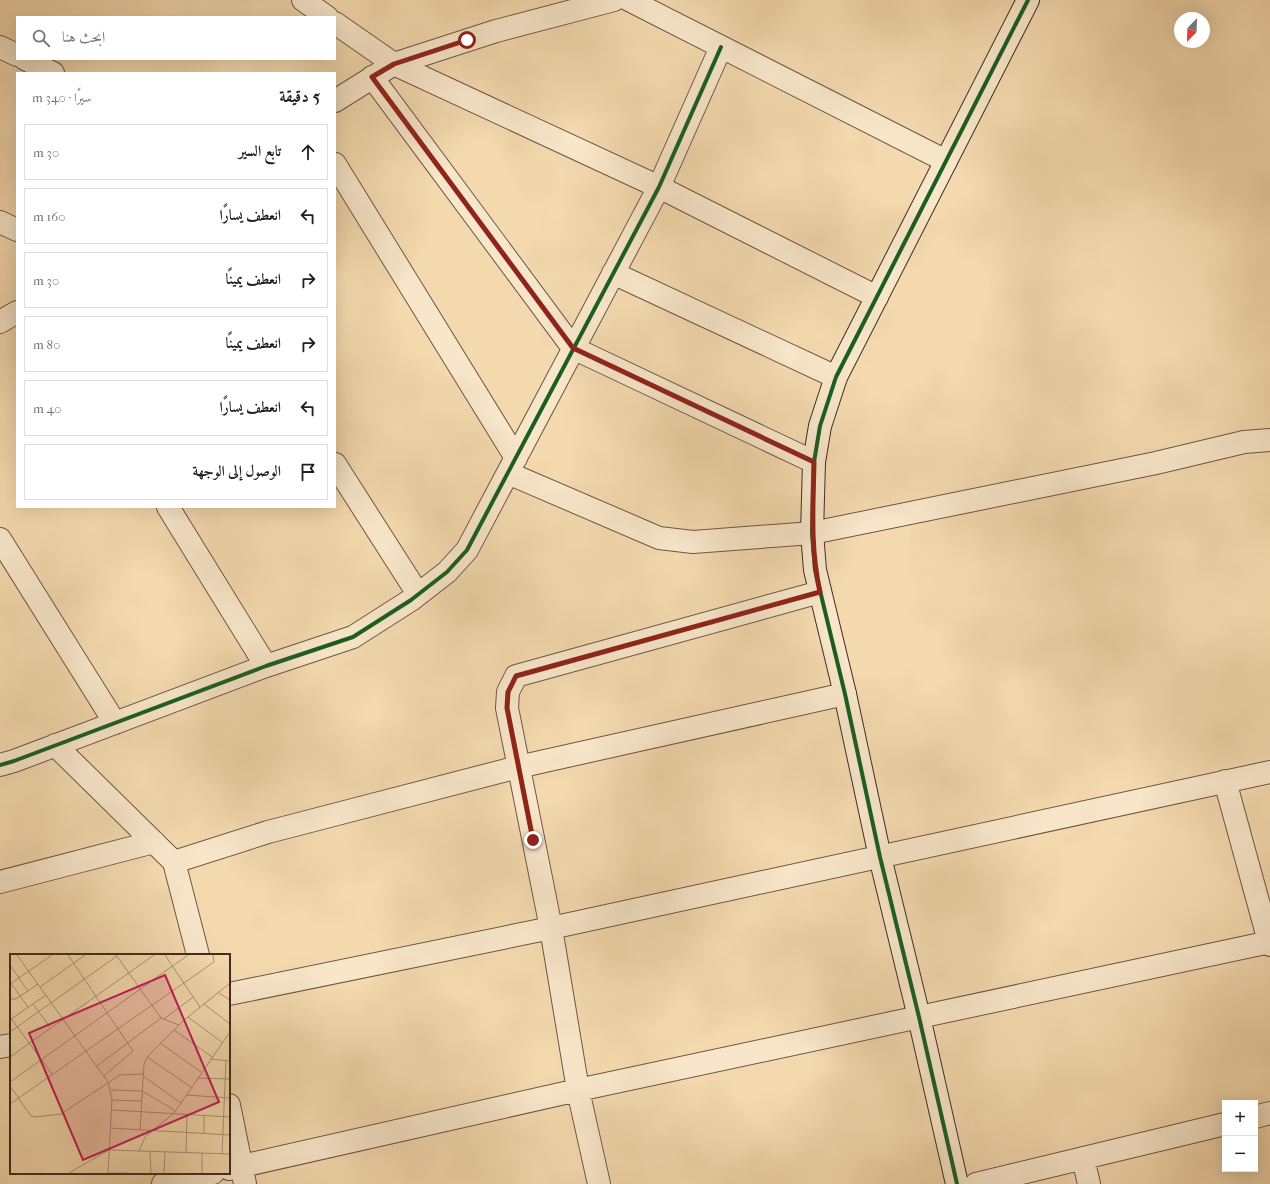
<!DOCTYPE html>
<html lang="ar">
<meta charset="utf-8">
<style>
:root{--surface:#fff;--page:#f6f6f6;--text:#202124;--muted:#757577;--line:#e0e0e0}
body{margin:0;font-family:"IM FELL French Canon",Amiri,serif;background:var(--page);color:var(--text);direction:rtl}
.controls{position:absolute;right:12px;bottom:12px;display:grid;overflow:hidden;border-radius:0px;box-shadow:0 4px 16px #0002}
.controls button{width:36px;height:36px;display:grid;place-items:center;padding:0;border:0;border-bottom:1px solid var(--line);background:var(--surface);color:var(--text);font:20px sans-serif}
.compass{position:absolute;left:1174px;top:12px;width:36px;height:36px;border-radius:50%;background:var(--surface);box-shadow:0 4px 16px #0002;rotate:203deg}
.stop{position:absolute;width:12px;height:12px;margin:-9px;border:3px solid #8f2418;border-radius:50%;background:#fff}
.stop.end{background:#8f2418;border-color:#fff;box-shadow:0 1px 4px #0008}
.list{margin:0;padding:0;list-style:none}
h2{display:flex;justify-content:space-between;align-items:center;height:52px;margin:0;padding:0 16px;font-size:17px}
h2 small{font-size:13px;font-weight:400;color:var(--muted)}
.list li{display:grid;grid-template-columns:26px 1fr auto;gap:12px;align-items:center;box-sizing:border-box;height:56px;margin:0 8px 8px;padding:0 8px;border:1px solid var(--line);border-radius:0px}
.list b{display:block;font-size:15px;white-space:nowrap}
.list em{font-size:13px;font-style:normal;color:var(--muted)}
.icon{flex:none;width:22px;height:22px;fill:none;stroke:currentColor;stroke-width:2;stroke-linecap:round;stroke-linejoin:round}
.map{position:relative;flex:none;width:1270px;height:1184px;overflow:hidden;direction:ltr}
.search{position:absolute;background:var(--surface);box-shadow:0 4px 16px #0002;left:16px;top:16px;width:320px;height:44px;display:flex;align-items:center;gap:10px;box-sizing:border-box;padding:0 14px;border-radius:0px;color:var(--muted);font-size:15px}
.panel{position:absolute;background:var(--surface);box-shadow:0 4px 16px #0002;left:16px;top:72px;width:320px;height:436px;border-radius:0px;direction:rtl}
.map>svg:first-child{display:block}
</style>
<div class="map">
<svg width="1270" height="1184" viewBox="0 0 1270 1184">
<rect width="100%" height="100%" fill="#f4d9ae"/>
<filter id="stains"><feTurbulence type="fractalNoise" baseFrequency=".005" numOctaves="4"/><feColorMatrix values="0 0 0 0 .2 0 0 0 0 .09 0 0 0 0 .02 0 0 0 .5 -.17"/></filter>
<radialGradient id="worn" r=".72"><stop offset=".6" stop-color="#630" stop-opacity="0"/><stop offset="1" stop-color="#630" stop-opacity=".3"/></radialGradient>
<g fill="none" stroke-linecap="round" stroke-linejoin="round">
<g stroke="#6e5744" stroke-width="24">
<path id="street" d="M303,0L327,17
M629,0L946,161
M335,23L394,64L659,187L877,297
M0,47L17,55
M25,59L53,73
M372,77L573,348L814,462
M335,101L394,64L496,31L614,0
M335,164L516,458
M0,222L17,230
M613,273L836,377
M0,322L17,312
M335,464L418,594
M508,473L659,538L693,542L812,533L1156,463L1244,442L1270,440
M168,507L266,666
M0,539L115,723
M55,745L174,862L198,955
M0,765L14,761L266,666L353,637L411,600L447,572L467,550L659,187L721,47
M1225,781L1270,945
M174,862L268,832L518,767L845,694
M0,882L154,842
M229,994L551,928L1270,772
M0,1047L11,1045
M229,1105L245,1184
M1255,1117L1270,1113
M1083,1158L1089,1184
M229,1169L578,1090L1270,942
M163,1184L213,1173
M599,1184L578,1090L551,928L507,708L508,692L516,676L820,592
M976,1184L1225,1124"/>
</g>
<g stroke="#422c20" stroke-width="24">
<path id="secondary" d="M957,1184L919,1017L880,857L845,694L815,570L812,533L814,462L820,426L836,377L1028,0"/>
</g>
<use href="#street" stroke="#f8e6ca" stroke-width="22"/>
<use href="#secondary" stroke="#f8e6ca" stroke-width="22"/>
<g stroke="#f8e6ca" stroke-width="6">
<path id="cycleway" d="M0,765L14,761L266,666L353,637L411,600L447,572L467,550L659,187L721,47
M957,1184L919,1017L880,857L845,694L815,570L812,533L814,462L820,426L836,377L1028,0"/>
</g>
<use href="#cycleway" stroke="#1b5e20" stroke-width="4"/>
</g>
<g fill="none" stroke-linecap="round" stroke-linejoin="round">
<path stroke="#8f2418" stroke-width="5" d="M467,40L394,64L372,77L573,348L814,462C813,507 810,548 820,592L516,676L508,692L507,708L533,840"/>
</g>
<g transform="translate(10 954)">
<rect width="220" height="220" fill="#f4d9ae"/>
<path fill="none" stroke="#ad9475" stroke-width="1" d="M7,1L98,128L102,146L98,219M58,1L123,97L94,122M106,1L151,64L169,71M155,1L190,53M0,11L18,37M0,28L18,53M0,30L42,1M30,33L75,1M209,39L220,46M0,45H6L28,30M23,50L40,73M194,50L220,70M0,63L42,120M178,63L213,89M1,65L36,41M154,65L183,43M164,76L202,103M0,78L107,2M150,89L191,118M0,103L144,1M137,103L181,133M200,105L220,107M87,112L151,64M133,122L171,149M187,124L220,125M0,128L178,1M0,132L21,162L26,163L51,160L110,121L133,120M101,136L132,137L166,157M176,141L220,144M102,146L131,147M0,150L204,8L203,1M102,156L220,163M100,174L220,181M130,176L134,110L138,102L173,67L220,29M194,180V162M129,197L135,183L164,159L220,78M140,197L141,219M176,198L177,162M212,200L216,107M59,219L99,196L220,200M98,219H118M154,219L155,198M192,219V199"/>
<path fill="#c2185b" fill-opacity="0.15" stroke="#c2185b" stroke-width="2" d="M155,21L209,148L73,206L19,79Z"/>
<rect width="220" height="220" fill="none" stroke="#422c20" stroke-width="2"/>
</g>
<rect width="100%" height="100%" filter="url(#stains)"/>
<rect width="100%" height="100%" fill="url(#worn)"/>
</svg>
<div class="controls">
<button>+</button>
<button>−</button>
</div>
<svg class="compass" viewBox="-18 -18 36 36"><path d="M0-13l5 13h-10z" fill="#e53935"/><path d="M0 13l5-13h-10z" fill="#757577"/></svg>
<div class="stop" style="left:467px;top:40px"></div>
<div class="stop end" style="left:533px;top:840px"></div>
<div class="search"><svg class="icon" aria-label="search" viewBox="0 0 24 24"><circle cx="10" cy="10" r="6"/><path d="M15 15l6 6"/></svg>ابحث هنا</div>
<section class="panel">
<h2>5 دقيقة<small>سيرًا · 340 m</small></h2>
<ul class="list">
<li><svg class="icon" aria-label="ahead" viewBox="0 0 24 24"><path d="M12 20V5M6 11l6-6 6 6"/></svg><div><b>تابع السير</b></div><em>30 m</em></li>
<li><svg class="icon" aria-label="left" viewBox="0 0 24 24"><path d="M17 20v-9H6M10 6l-5 5 5 5"/></svg><div><b>انعطف يسارًا</b></div><em>160 m</em></li>
<li><svg class="icon" aria-label="right" viewBox="0 0 24 24"><path d="M7 20v-9h11M14 6l5 5-5 5"/></svg><div><b>انعطف يمينًا</b></div><em>30 m</em></li>
<li><svg class="icon" aria-label="right" viewBox="0 0 24 24"><path d="M7 20v-9h11M14 6l5 5-5 5"/></svg><div><b>انعطف يمينًا</b></div><em>80 m</em></li>
<li><svg class="icon" aria-label="left" viewBox="0 0 24 24"><path d="M17 20v-9H6M10 6l-5 5 5 5"/></svg><div><b>انعطف يسارًا</b></div><em>40 m</em></li>
<li><svg class="icon" aria-label="arrive" viewBox="0 0 24 24"><path d="M6 21V4h12l-3 4 3 4H6"/></svg><div><b>الوصول إلى الوجهة</b></div></li>
</ul>
</section>
</div>
